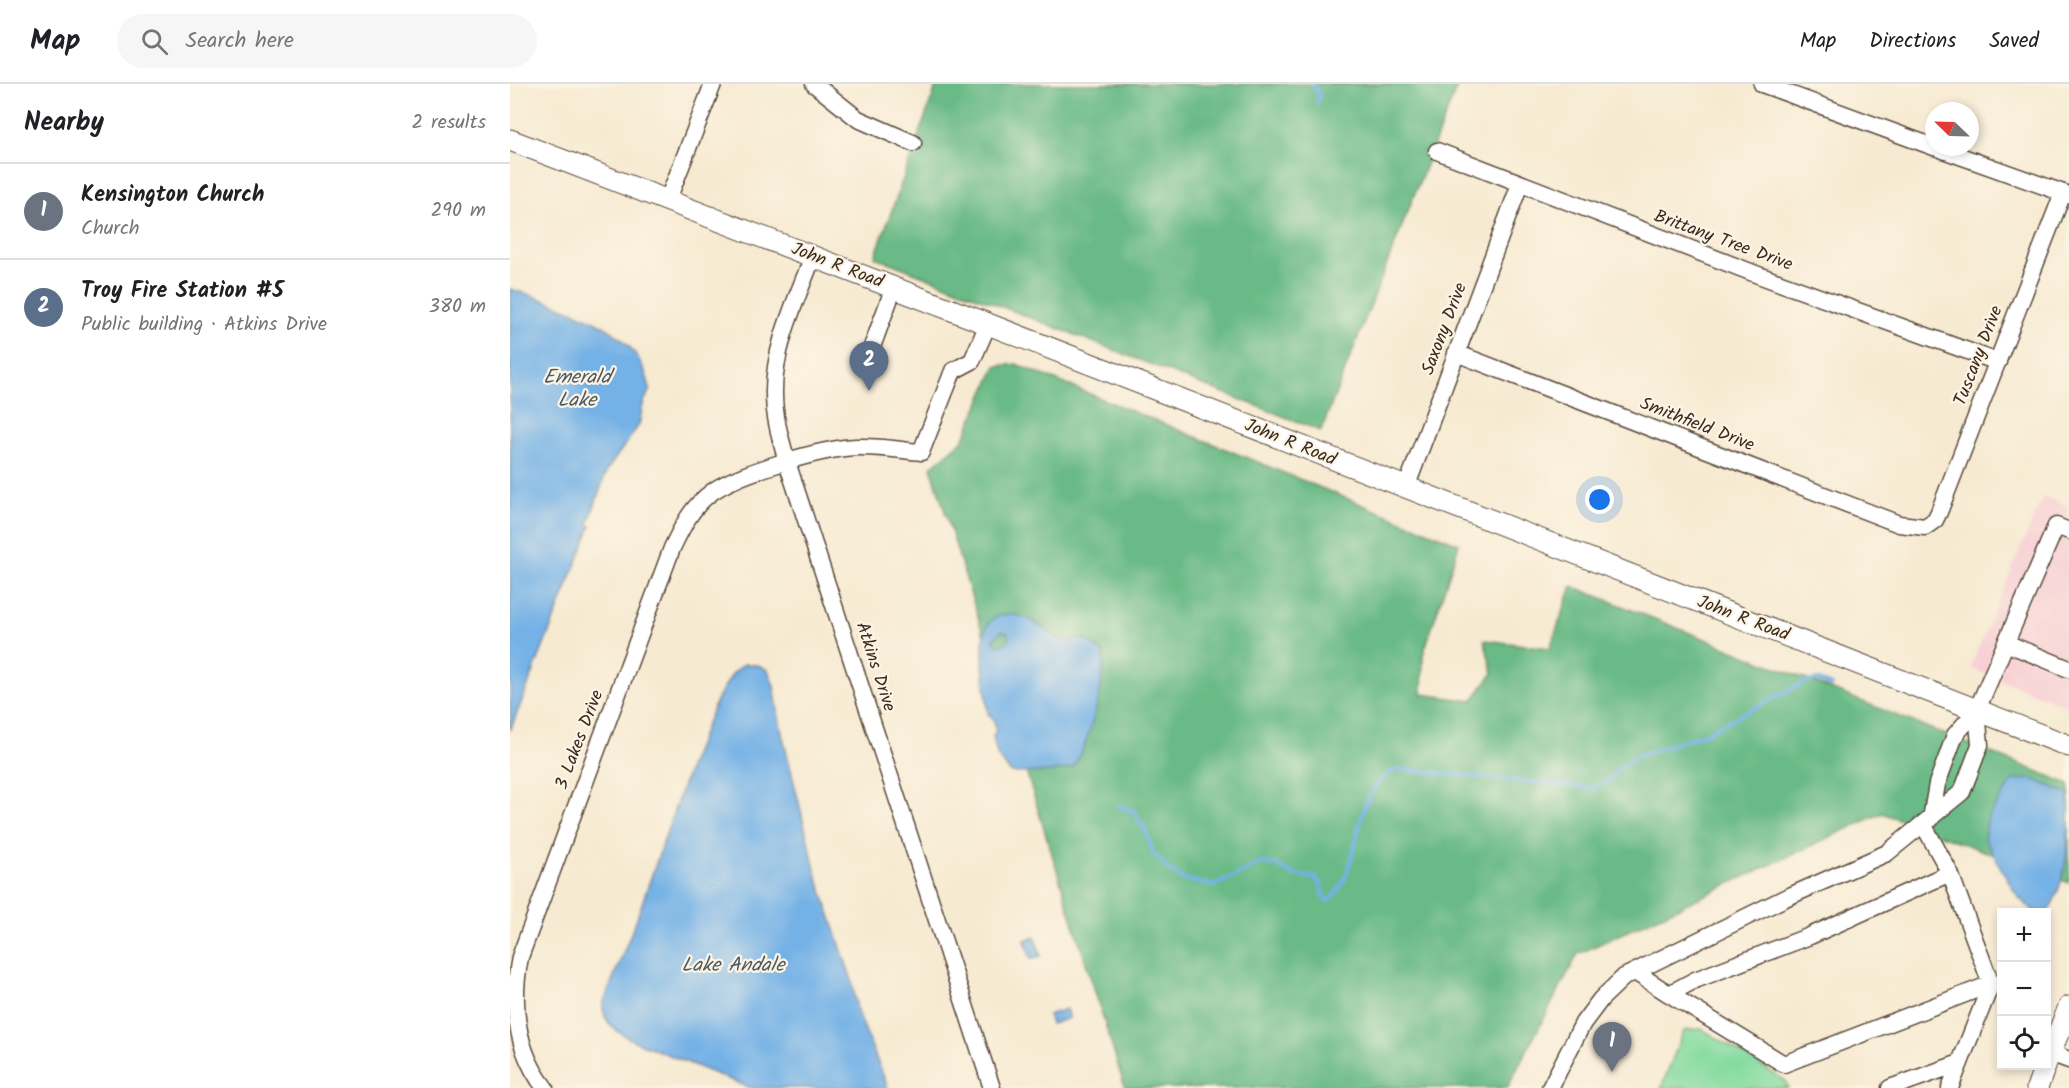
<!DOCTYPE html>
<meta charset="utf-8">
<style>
:root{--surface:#fff;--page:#f6f6f6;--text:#202124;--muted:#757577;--line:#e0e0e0;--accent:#0b8043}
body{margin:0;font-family:Kalam,sans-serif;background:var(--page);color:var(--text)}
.controls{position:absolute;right:18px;bottom:18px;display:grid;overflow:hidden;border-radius:0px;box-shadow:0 3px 9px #0003}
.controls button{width:54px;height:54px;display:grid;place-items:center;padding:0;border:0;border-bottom:2px solid var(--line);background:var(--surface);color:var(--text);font:30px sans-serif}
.compass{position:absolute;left:1415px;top:18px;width:54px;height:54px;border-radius:50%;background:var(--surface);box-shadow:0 3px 9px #0003;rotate:293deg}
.you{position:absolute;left:1090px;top:416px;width:21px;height:21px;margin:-15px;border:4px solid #fff;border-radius:50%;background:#1a73e8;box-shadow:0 0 0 9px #1a73e833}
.badge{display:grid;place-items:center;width:39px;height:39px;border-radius:50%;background:var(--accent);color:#fff;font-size:20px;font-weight:700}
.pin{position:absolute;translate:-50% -50px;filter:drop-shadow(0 2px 3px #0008)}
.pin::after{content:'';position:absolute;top:32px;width:21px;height:18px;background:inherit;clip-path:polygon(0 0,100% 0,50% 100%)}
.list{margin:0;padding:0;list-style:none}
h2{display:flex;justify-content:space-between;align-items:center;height:78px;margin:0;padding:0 24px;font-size:26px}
h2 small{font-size:20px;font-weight:400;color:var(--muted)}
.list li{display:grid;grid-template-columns:39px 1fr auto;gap:18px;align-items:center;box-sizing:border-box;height:96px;padding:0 24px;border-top:2px solid var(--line)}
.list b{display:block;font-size:22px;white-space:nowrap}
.list p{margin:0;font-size:20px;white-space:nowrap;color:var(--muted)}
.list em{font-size:20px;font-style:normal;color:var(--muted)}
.icon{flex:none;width:33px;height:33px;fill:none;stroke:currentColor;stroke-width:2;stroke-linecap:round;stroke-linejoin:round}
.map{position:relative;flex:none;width:1559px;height:1004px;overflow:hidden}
header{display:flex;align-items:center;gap:36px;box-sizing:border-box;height:84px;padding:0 30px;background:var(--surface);border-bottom:2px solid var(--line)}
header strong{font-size:28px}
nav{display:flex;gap:33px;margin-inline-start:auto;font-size:21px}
.search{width:420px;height:54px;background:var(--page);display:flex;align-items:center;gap:15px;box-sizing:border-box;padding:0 21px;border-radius:33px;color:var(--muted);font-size:22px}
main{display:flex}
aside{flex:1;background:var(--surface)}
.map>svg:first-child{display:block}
</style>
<header>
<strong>Map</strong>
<div class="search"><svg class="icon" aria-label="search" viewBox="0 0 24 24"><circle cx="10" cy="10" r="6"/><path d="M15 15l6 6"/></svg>Search here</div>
<nav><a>Map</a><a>Directions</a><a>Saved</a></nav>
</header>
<main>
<aside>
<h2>Nearby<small>2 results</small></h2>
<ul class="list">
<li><span class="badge" style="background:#6b7280">1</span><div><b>Kensington Church</b><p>Church</p></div><em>290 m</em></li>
<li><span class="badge" style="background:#5c6f8a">2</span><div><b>Troy Fire Station #5</b><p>Public building · Atkins Drive</p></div><em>380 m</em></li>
</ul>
</aside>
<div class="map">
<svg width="1559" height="1004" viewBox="0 0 1559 1004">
<rect width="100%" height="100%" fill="#fcf5e5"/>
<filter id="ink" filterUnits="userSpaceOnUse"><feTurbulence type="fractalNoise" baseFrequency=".0167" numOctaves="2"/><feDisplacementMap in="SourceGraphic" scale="12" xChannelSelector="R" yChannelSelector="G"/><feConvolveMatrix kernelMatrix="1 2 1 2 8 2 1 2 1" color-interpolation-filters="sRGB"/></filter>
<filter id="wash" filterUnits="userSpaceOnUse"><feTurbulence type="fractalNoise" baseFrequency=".008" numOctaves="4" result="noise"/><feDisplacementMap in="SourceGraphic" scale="24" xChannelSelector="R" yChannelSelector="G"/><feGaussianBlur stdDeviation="1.35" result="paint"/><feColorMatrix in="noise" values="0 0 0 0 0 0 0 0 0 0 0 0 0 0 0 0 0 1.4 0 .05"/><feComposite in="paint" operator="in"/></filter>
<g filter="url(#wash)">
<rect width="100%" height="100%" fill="#f7ead2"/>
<path fill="#f7cfd4" d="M1533,412L1559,422V623L1460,584Z"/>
<path fill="#82da9f" stroke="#5e825e" stroke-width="1.5" d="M1192,945L1276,997L1278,1004H1151L1173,949L1176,946Z"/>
<path fill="#69ba86" stroke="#527252" stroke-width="1.5" d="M427,0H948L811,347L365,173Z
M506,280L949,460L913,571L912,610L962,617L983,589L974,556L1040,564L1062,502L1559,700V799L1372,729L1068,870L997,1004H615L421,383L453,356L486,282Z"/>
<path fill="#73b1e6" stroke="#576e82" stroke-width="1.5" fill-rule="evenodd" d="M0,205C17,209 33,216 49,222C91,238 130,255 140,305L133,320L129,341L97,386L78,440L81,442L0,647Z
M501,530L519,535L552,556L576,555L593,569C597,594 578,665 562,684L539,688L501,689L487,671L483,652L486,646L483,634L478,630C477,610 466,555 479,539C484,532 493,531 501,530ZM491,547L498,549L499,556L492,561L487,560L483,556Z
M234,580L247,581L258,586L264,602L271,645L306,789L342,897L347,926L378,1004H240L122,956C108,948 92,939 93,920L127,834L181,678L207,615L223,589Z
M1522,695L1559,710C1559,752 1559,795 1537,829L1525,828L1508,813L1474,754L1478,733L1503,696Z
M525,853L531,872L521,875L515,856Z
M556,925L559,934L541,940L538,931Z"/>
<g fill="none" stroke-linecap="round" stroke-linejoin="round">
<path stroke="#73b1e6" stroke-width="4" d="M802,0L809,10L807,19
M609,722L624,727L634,743L643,769L658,785L673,795L703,802L752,779L765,780L782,790L806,794L811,801L814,813L818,817C857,786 835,708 887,685L1083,704L1099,696L1109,684L1124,673L1194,650L1293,599L1307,596L1322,602"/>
</g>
</g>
<g filter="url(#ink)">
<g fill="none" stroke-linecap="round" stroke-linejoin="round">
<g stroke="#574739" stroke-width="19">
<path id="minor" d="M304,0L348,35L403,59
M1252,0L1424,63
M1425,63L1559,111
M927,67L1251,192L1488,278
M157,118L203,0
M303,172C287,215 263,263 264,310C264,334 271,356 277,378L482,1004
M946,269L1389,440L1415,443L1425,436L1429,428L1553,109
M355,282L384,203
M896,404L1010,100
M1496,559L1559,585
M1421,735L1427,700L1445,651L1467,626L1546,442L1559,447
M1413,740L1440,789
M1125,888L1159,910
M1540,969L1559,976
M35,1004C5,965 1,920 10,873L162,464C172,443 182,422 202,408C227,389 314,364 346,363C367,362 390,366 411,368L443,287L462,277L478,240
M1040,1004L1073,939L1091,915L1114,893L1273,815L1377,769L1452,708L1470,661L1467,626
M1380,1004L1450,979
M1440,1004L1481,900L1440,789L1300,852L1185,896L1159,910L1274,980L1481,900"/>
</g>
<g stroke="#574739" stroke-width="23">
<path id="major" d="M0,56L478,240L1559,662
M1536,979L1559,923
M1527,1004L1535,982"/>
</g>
<use href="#minor" stroke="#fff" stroke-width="16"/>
<use href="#major" stroke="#fff" stroke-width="21"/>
</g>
</g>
<g text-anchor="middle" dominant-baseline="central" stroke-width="4.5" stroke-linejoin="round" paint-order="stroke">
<g font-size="18" fill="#3b2a1e" stroke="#fcf5e5">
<text transform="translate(1213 157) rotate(20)">Brittany Tree Drive</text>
<text transform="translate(327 182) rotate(21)">John R Road</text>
<text transform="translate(935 245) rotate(-69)">Saxony Drive</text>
<text transform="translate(1469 272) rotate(-69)">Tuscany Drive</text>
<text transform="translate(1187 341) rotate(21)">Smithfield Drive</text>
<text transform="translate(780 359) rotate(22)">John R Road</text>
<text transform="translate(1233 535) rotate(21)">John R Road</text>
<text transform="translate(365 583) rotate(72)">Atkins Drive</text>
<text transform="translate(70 656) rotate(-69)">3 Lakes Drive</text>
</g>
<g font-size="20" font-style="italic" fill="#4f5964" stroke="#fcf5e5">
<text x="67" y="294">Emerald<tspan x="67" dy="23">Lake</tspan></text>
<text x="223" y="882">Lake Andale</text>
</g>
</g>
</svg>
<div class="controls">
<button>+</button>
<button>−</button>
<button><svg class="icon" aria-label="locate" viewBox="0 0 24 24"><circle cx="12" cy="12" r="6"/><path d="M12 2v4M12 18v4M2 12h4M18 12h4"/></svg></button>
</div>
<svg class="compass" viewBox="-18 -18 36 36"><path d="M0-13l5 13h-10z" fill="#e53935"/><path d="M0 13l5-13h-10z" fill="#757577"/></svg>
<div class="you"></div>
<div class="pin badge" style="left:1102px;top:988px;background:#6b7280">1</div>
<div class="pin badge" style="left:359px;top:307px;background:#5c6f8a">2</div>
</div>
</main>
